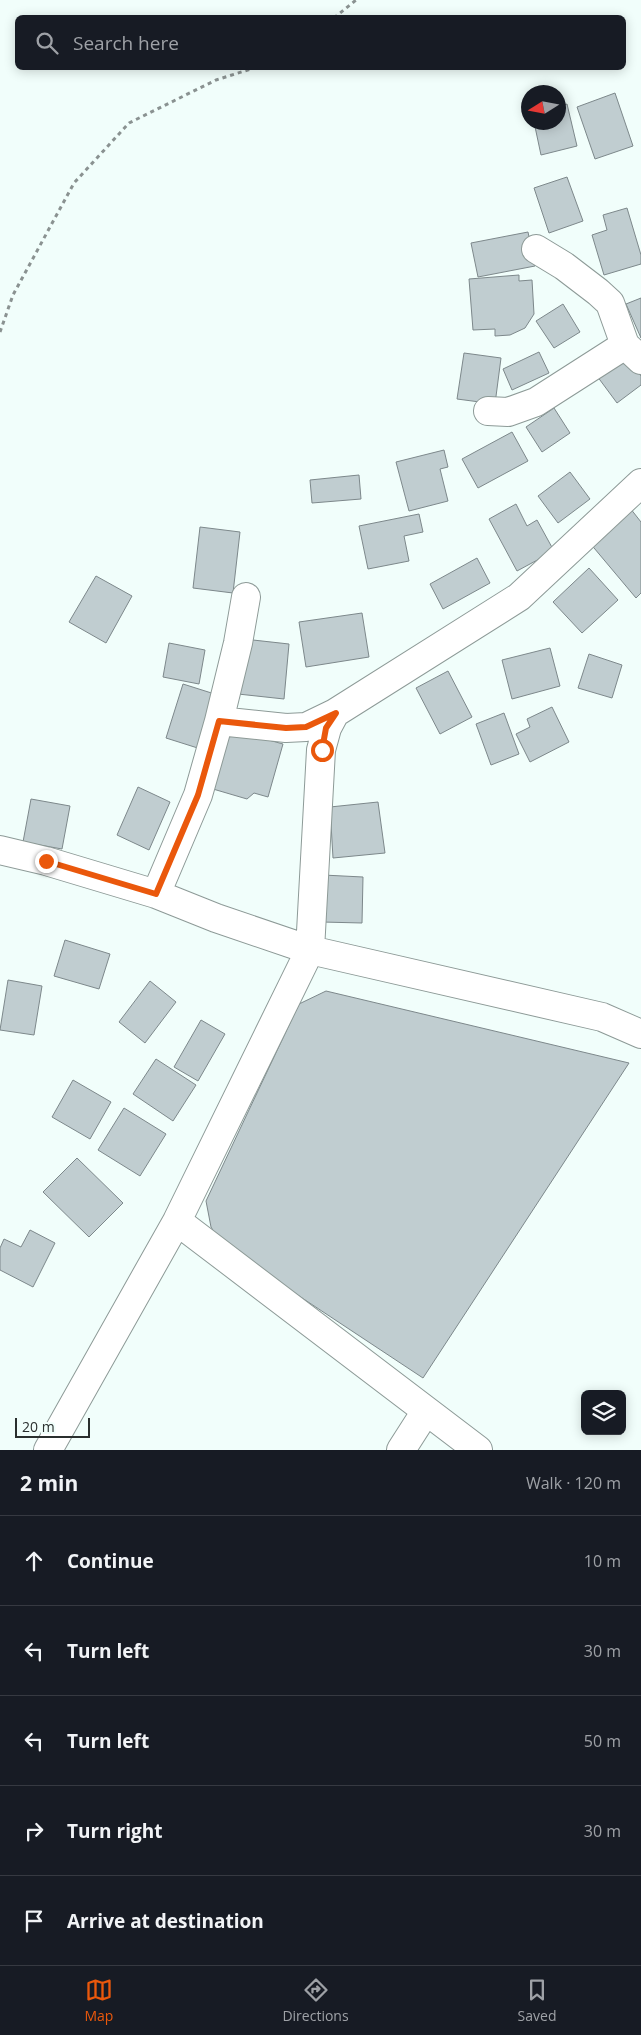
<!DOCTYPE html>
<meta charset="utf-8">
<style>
:root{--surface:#171b24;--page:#242831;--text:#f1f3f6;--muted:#9ea1a6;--line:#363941;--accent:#ea580c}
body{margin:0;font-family:"Open Sans",sans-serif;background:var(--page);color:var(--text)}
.controls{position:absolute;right:15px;bottom:15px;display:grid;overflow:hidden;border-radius:8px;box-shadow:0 2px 12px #0003}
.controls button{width:45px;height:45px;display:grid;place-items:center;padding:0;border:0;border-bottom:1px solid var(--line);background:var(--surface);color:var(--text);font:25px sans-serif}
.compass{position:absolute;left:521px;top:85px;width:45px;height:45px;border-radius:50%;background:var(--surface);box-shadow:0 2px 12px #0003;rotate:259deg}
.scale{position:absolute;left:15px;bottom:12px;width:75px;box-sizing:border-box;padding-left:5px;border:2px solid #2a2f2e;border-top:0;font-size:14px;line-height:18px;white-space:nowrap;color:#2a2f2e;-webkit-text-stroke:4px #f1fefb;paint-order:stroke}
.stop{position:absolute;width:15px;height:15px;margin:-11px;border:4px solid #ea580c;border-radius:50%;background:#fff}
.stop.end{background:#ea580c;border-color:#fff;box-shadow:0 1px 5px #0008}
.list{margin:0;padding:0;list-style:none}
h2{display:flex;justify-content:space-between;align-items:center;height:65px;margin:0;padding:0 20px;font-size:21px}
h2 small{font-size:16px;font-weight:400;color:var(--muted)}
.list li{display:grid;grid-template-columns:32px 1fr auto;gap:15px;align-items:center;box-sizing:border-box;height:90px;padding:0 20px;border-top:1px solid var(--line)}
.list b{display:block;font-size:19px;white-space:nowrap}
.list em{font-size:16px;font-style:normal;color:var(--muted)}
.icon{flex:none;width:28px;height:28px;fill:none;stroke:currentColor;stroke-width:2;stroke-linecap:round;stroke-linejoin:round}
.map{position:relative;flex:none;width:641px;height:1450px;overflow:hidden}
.search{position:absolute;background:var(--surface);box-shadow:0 2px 12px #0003;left:15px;right:15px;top:15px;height:55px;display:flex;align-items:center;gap:12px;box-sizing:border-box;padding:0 18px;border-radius:8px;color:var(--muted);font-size:19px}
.sheet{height:515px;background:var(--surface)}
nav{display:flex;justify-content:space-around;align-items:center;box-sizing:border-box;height:70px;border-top:1px solid var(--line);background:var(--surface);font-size:14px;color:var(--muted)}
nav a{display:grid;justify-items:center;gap:2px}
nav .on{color:var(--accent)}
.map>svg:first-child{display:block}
</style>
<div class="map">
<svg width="641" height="1450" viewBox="0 0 641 1450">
<rect width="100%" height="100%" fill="#f1fefb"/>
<path fill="#c0cdd0" stroke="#7d888b" d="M615,93L633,146L595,159L577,107Z
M567,104L577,146L541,155L534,122H558V107Z
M567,177L583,221L549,233L534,188Z
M627,208L641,255V264L604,275L592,235L607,230L603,215Z
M528,232L535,266L478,277L471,243Z
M519,275V281L532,280L534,314L525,328L510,335L495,336V329L473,330L469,279Z
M641,298V338L626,304Z
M563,304L580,332L554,348L536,321Z
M539,352L549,373L512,390L503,369Z
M464,353L501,358L495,404L457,399Z
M625,355L641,376V385L617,403L597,376Z
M554,408L570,433L542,452L526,427Z
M512,432L528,461L478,488L462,459Z
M444,450L448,467L440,469L448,501L409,511L396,462Z
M570,472L590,499L558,523L538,496Z
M359,475L361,499L312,503L310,480Z
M516,504L527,526L537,520L554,551L517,571L489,519Z
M630,508L641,522V593L636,598L589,542Z
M419,514L423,532L404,536L409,561L368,569L359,526Z
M200,527L240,532L233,593L193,588Z
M477,558L490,583L443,609L430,584Z
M589,568L618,600L582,633L553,602Z
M96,576L132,596L106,643L69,622Z
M362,613L369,657L306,667L299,622Z
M244,639L289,644L284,699L238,694Z
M169,643L205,650L199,684L163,677Z
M550,648L560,686L512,699L502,660Z
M589,654L622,665L612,698L578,688Z
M448,671L472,717L440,734L416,688Z
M183,684L221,696L204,750L166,738Z
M552,707L569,742L530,762L516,734L530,727L527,719Z
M504,713L519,754L491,765L476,724Z
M229,729L283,744L268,797L254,793L247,799L213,789Z
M138,787L170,802L149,850L117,835Z
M31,799L70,806L62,849L23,842Z
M378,802L385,853L333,858L330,807Z
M323,875L363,877L362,923L322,922Z
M65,940L110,954L99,989L54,976Z
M8,980L42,986L34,1035L0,1030Z
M150,981L176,1002L145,1043L119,1022Z
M326,991L629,1063L423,1378L222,1245L211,1227L206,1201L299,1004Z
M201,1020L225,1034L198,1081L174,1067Z
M156,1059L196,1085L173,1121L133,1094Z
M73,1080L111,1102L90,1139L52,1117Z
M124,1108L166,1134L140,1176L98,1150Z
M77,1158L123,1203L89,1237L43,1192Z
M30,1230L55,1243L33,1287L0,1270V1248L4,1239L21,1247Z"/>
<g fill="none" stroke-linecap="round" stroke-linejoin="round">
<g stroke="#8d9a97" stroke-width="30">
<path id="minor" d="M536,249L564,266L598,292L610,303L625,345L641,360
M488,411L508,412L536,402L625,345
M246,597L238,643L219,721L198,795L156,894L216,918L310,950L602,1017L641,1034
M219,721L286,728L306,727L335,713
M0,850L46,861L156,894
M177,1221L478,1450
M48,1450L177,1221L310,950L321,750L327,728L335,713L519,597L641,483
M401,1450L426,1411"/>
</g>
<path stroke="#8a9291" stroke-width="3" stroke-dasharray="4 4" stroke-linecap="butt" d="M334,18L356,0
M0,332L13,295L74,183L129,123L216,80L254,68"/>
<use href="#minor" stroke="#fff" stroke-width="28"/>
</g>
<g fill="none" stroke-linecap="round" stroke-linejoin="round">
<path stroke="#ea580c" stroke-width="6" d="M46,861L156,894L198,795L219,721L286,728L306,727L336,713L326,728L322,750"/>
</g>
</svg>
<div class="controls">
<button><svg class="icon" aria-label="layers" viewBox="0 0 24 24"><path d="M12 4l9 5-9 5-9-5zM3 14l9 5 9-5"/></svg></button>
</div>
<svg class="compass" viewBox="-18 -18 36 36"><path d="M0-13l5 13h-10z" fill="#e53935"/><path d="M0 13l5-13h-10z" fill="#9ea1a6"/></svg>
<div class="scale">20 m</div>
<div class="stop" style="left:322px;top:750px"></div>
<div class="stop end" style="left:46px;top:861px"></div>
<div class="search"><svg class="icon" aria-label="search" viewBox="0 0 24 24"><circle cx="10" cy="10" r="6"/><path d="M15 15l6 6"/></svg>Search here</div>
</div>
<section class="sheet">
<h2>2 min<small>Walk · 120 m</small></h2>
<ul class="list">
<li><svg class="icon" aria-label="ahead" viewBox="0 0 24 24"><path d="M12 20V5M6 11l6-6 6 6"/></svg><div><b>Continue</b></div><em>10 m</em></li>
<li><svg class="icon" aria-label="left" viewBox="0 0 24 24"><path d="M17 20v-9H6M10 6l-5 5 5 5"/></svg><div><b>Turn left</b></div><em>30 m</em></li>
<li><svg class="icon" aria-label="left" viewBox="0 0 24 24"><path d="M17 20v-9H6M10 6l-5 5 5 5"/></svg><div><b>Turn left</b></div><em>50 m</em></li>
<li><svg class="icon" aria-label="right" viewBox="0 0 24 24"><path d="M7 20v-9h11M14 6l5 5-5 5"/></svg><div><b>Turn right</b></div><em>30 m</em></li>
<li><svg class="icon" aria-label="arrive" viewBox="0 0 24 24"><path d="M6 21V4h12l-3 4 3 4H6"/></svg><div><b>Arrive at destination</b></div></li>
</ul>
</section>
<nav>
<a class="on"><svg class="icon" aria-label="map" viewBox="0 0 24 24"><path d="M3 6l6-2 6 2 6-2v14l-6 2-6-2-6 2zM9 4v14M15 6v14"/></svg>Map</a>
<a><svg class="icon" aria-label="directions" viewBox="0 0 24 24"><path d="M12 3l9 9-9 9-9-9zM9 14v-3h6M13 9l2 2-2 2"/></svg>Directions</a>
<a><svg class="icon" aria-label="saved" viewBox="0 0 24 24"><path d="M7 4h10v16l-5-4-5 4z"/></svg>Saved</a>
</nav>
